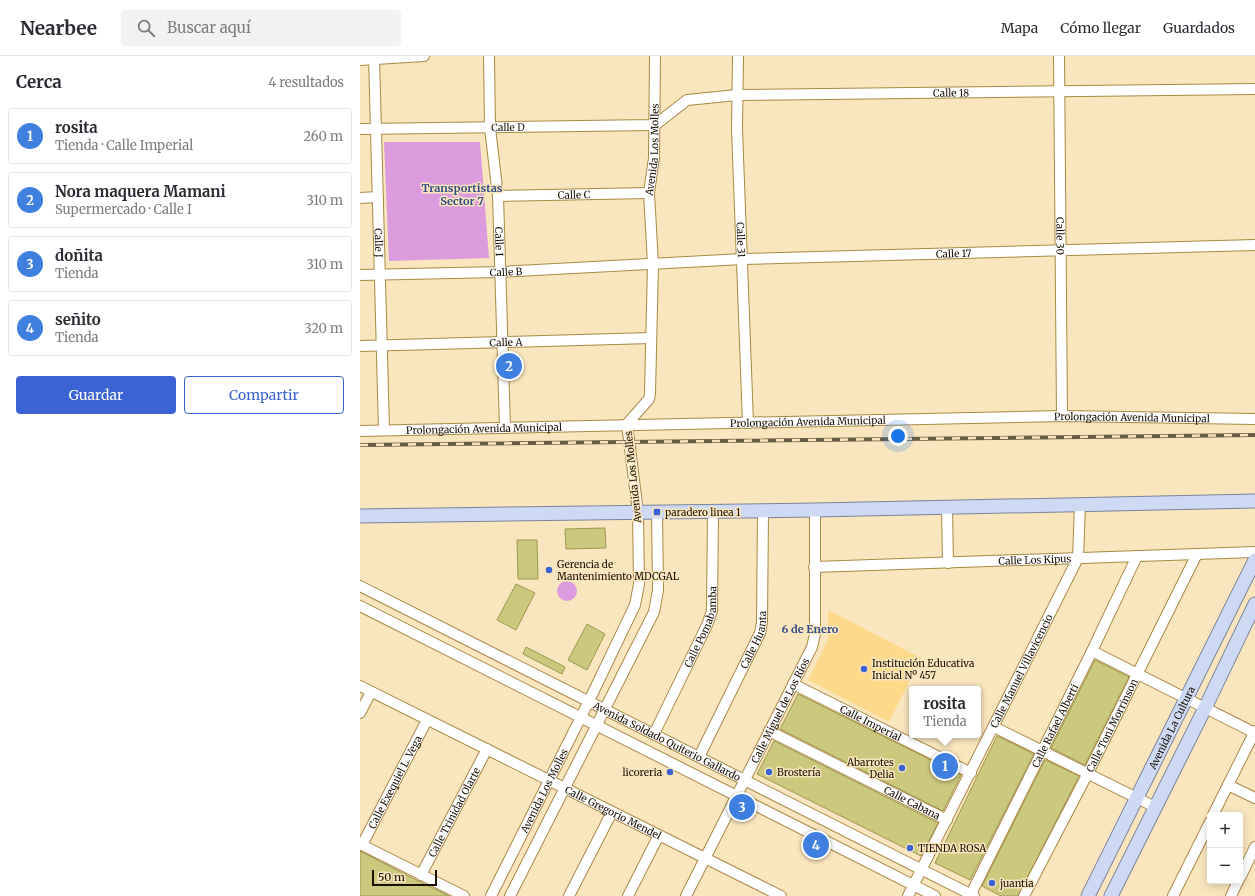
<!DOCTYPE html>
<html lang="es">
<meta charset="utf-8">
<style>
:root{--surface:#fff;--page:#f2f2f3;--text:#2b2b33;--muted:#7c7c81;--line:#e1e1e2;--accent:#3b63d4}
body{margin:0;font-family:Merriweather,serif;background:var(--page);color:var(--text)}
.controls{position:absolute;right:12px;bottom:12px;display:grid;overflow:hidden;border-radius:4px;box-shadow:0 2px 10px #0003}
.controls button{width:36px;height:36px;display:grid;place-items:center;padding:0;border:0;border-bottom:1px solid var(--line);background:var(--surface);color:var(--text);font:20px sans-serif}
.scale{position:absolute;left:12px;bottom:10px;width:65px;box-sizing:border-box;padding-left:4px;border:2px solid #191000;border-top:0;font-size:11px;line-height:14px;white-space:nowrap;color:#191000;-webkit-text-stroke:3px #fae6be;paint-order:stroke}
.you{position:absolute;left:538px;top:380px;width:14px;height:14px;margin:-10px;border:3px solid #fff;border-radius:50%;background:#1a73e8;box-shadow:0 0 0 6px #1a73e833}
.badge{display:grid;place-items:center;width:26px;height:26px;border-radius:50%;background:var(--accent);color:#fff;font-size:13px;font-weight:700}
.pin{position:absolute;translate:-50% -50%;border:2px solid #fff;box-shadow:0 1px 4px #0006}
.popup{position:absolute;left:549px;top:630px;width:72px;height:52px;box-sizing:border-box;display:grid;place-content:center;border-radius:4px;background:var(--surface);filter:drop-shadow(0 1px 3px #0005);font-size:13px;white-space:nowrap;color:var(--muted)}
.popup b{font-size:15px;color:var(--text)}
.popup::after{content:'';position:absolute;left:50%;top:100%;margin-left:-8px;border:8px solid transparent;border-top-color:var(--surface)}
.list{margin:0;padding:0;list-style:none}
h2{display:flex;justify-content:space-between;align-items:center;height:52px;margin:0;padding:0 16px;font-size:17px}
h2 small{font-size:13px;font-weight:400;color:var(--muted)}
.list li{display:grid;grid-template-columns:26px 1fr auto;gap:12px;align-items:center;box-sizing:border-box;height:56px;margin:0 8px 8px;padding:0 8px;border:1px solid var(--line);border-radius:4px}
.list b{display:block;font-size:15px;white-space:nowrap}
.list p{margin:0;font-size:13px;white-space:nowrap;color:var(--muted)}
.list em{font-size:13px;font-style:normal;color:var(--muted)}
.actions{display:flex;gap:8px;padding:12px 16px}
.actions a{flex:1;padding:9px 0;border:1px solid var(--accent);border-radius:4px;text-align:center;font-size:14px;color:var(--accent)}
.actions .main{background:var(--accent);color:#fff}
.icon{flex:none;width:22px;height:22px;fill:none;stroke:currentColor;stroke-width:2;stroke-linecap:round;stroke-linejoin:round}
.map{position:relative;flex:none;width:895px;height:840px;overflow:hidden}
header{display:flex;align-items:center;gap:24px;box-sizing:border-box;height:56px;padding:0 20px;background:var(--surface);border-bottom:1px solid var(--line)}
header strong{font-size:19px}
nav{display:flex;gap:22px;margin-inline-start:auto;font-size:14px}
.search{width:280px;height:36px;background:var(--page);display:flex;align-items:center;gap:10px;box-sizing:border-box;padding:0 14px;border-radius:4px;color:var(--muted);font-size:15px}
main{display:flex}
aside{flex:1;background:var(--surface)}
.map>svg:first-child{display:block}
</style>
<header>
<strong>Nearbee</strong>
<div class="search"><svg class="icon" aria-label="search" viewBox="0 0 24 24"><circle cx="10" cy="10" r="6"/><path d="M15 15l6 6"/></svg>Buscar aquí</div>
<nav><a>Mapa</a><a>Cómo llegar</a><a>Guardados</a></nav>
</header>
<main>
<aside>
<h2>Cerca<small>4 resultados</small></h2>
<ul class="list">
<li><span class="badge" style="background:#3f7fe0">1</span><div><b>rosita</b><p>Tienda · Calle Imperial</p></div><em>260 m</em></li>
<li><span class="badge" style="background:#3f7fe0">2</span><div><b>Nora maquera Mamani</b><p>Supermercado · Calle I</p></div><em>310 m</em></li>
<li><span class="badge" style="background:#3f7fe0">3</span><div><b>doñita</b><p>Tienda</p></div><em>310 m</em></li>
<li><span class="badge" style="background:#3f7fe0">4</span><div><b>señito</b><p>Tienda</p></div><em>320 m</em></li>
</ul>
<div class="actions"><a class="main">Guardar</a><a>Compartir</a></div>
</aside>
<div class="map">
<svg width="895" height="840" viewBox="0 0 895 840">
<rect width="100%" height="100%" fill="#fae6be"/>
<path fill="#fdd98b" d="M468,554L561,602L529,666L448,624L468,583Z"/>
<path fill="#db9bdd" d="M24,86H120L129,202L29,205Z
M197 535a10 10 0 1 1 20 0a10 10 0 1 1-20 0Z"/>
<path fill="#ccc87e" stroke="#9c984f" d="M245,472L246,492L206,493L205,473Z
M157,484H177L178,523H158Z
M156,528L175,537L156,574L137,564Z
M227,568L245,578L227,614L208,604Z
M166,591L205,611L202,618L163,598Z
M735,604L769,621L725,709L691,692Z
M438,638L601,719L583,755L420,673Z
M637,680L674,698L610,824L575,807Z
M414,685L578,767L561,800L397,718Z
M685,704L719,720L658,840H641L622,830Z
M0,795L58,825L89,840H0Z"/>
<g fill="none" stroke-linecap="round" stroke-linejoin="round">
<g stroke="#a88945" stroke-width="12">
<g id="minor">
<path id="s1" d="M14,0L24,374"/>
<path id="s2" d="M129,0L130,72L138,140L145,372"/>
<path id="s3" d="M378,0L377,73L388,367"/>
<path id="s4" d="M699,0L702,360"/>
<path d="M0,4L64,0"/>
<path id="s5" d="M0,73L295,69L327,44L377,39L895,33"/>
<path id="s6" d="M138,140L289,137"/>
<path d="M0,142L18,141"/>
<path id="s7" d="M0,219L140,216L383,203L895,189"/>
<path id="s8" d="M0,290L291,282"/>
<path id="s9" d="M0,375L702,360L895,363"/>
<path d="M587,452L588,507"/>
<path id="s10" d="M454,511L895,496"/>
<path id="s11" d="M0,530L614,840"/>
<path d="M0,550L575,840"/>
<path d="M732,595L895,677"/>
<path id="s12" d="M433,628L611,717"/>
<path id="s13" d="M0,630L421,840"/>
<path d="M0,657L11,636"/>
<path d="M634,671L795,751"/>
<path id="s14" d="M409,675L587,764"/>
<path id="s15" d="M294,678L347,569L352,555L353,455"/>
<path id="s16" d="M339,701L400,577L402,566L403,455"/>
<path d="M868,729L895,742"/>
<path d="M853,759L895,675"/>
<path d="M0,788L104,840"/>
<path id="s17" d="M2,789L67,664"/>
<path id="s18" d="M61,819L127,693"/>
<path d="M880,822L895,791"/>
<path id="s19" d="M611,838L732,595L777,500"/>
<path id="s20" d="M131,840L229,645L275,549L279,528L278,456L267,368L289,343L290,337L293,208L289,137L294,102L295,0"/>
<path d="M150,840L294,556L298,534L297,456"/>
<path d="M209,840L252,756"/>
<path d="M268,840L299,779"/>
<path id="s21" d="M326,840L452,591L455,578V454"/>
<path id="s22" d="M548,840L718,502L720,449"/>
<path id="s23" d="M664,840L728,717L837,498"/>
<path d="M813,840L850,766"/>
<path d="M871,840L878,825"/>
</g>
</g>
<g stroke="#7a8399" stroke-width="15">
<g id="major">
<path d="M0,460L455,454L895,445"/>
<path id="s24" d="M728,840L895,504"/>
<path d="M751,840L845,652L895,548"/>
</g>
</g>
<use href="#minor" stroke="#fff" stroke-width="10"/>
<use href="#major" stroke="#cedaf4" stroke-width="13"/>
<g stroke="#695c44" stroke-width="4">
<path id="rail" d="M0,389L895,379"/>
</g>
<use href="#rail" stroke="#fae6be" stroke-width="2.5" stroke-dasharray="8" stroke-linecap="butt"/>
</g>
<g fill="#3b63d4" stroke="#fae6be" stroke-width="1.5">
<rect x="293" y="452" width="8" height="8" rx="2"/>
<circle cx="189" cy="514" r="4"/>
<circle cx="504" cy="613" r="4"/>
<circle cx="542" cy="712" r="4"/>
<circle cx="310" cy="716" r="4"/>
<circle cx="409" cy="716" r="4"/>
<circle cx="550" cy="792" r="4"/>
<circle cx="632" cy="827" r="4"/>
</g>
<g text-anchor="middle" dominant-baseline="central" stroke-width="3" stroke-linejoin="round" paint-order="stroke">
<g font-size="10" fill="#191000" stroke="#fae6be">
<text stroke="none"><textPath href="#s5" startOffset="600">Calle 18</textPath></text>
<text stroke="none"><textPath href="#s5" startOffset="148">Calle D</textPath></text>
<text stroke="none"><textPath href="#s20" startOffset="790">Avenida Los Molles</textPath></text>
<text stroke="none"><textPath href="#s6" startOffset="76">Calle C</textPath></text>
<text stroke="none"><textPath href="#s4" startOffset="180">Calle 30</textPath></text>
<text stroke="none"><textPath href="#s3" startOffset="184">Calle 31</textPath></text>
<text stroke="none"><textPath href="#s2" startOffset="186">Calle I</textPath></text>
<text stroke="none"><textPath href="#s1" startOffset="187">Calle J</textPath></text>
<text stroke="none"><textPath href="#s7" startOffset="594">Calle 17</textPath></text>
<text stroke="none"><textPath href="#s7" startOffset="146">Calle B</textPath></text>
<text stroke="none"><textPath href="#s8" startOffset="146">Calle A</textPath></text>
<text stroke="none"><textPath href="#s9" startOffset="772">Prolongación Avenida Municipal</textPath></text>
<text stroke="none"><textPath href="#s9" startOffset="448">Prolongación Avenida Municipal</textPath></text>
<text stroke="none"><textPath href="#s9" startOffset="124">Prolongación Avenida Municipal</textPath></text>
<text transform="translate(273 421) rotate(-96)">Avenida Los Molles</text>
<text stroke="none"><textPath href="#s10" startOffset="221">Calle Los Kipus</textPath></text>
<text stroke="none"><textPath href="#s15" startOffset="118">Calle Pomabamba</textPath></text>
<text stroke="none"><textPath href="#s16" startOffset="130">Calle Huanta</textPath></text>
<text stroke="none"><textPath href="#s22" startOffset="252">Calle Manuel Villavicencio</textPath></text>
<text stroke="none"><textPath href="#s21" startOffset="208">Calle Miguel de Los Ríos</textPath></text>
<text stroke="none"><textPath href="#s12" startOffset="87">Calle Imperial</textPath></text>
<text stroke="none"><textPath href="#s19" startOffset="188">Calle Rafael Alberti</textPath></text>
<text stroke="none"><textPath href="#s23" startOffset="192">Calle Toni Morrinson</textPath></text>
<text stroke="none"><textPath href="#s24" startOffset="188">Avenida La Cultura</textPath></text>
<text stroke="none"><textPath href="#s11" startOffset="344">Avenida Soldado Quiterio Gallardo</textPath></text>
<text stroke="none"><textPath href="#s17" startOffset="71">Calle Exequiel L. Vega</textPath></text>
<text stroke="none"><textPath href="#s20" startOffset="118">Avenida Los Molles</textPath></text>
<text stroke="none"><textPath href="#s14" startOffset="160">Calle Cabana</textPath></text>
<text stroke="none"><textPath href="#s18" startOffset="71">Calle Trinidad Olarte</textPath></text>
<text stroke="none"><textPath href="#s13" startOffset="283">Calle Gregorio Mendel</textPath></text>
</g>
<g font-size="10" fill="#191000" stroke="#fae6be" text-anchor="start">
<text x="305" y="456">paradero linea 1</text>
<text x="197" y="508">Gerencia de<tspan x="197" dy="12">Mantenimiento MDCGAL</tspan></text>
<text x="512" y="607">Institución Educativa<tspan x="512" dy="12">Inicial Nº 457</tspan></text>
<text x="534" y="706" text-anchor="end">Abarrotes<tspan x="534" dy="12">Delia</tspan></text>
<text x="302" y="716" text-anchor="end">licoreria</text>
<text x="417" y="716">Brostería</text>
<text x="558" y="792">TIENDA ROSA</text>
<text x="640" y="827">juantia</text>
</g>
<g font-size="11" font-weight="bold" fill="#344c85" stroke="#fae6be">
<text x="102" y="132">Transportistas<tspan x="102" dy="13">Sector 7</tspan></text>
<text x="450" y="573">6 de Enero</text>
</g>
</g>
</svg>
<div class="controls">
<button>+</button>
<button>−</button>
</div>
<div class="scale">50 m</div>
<div class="you"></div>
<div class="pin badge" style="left:585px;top:710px;background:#3f7fe0">1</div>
<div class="popup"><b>rosita</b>Tienda</div>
<div class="pin badge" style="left:149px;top:310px;background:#3f7fe0">2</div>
<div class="pin badge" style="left:382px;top:751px;background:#3f7fe0">3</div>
<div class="pin badge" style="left:456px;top:789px;background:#3f7fe0">4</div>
</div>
</main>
